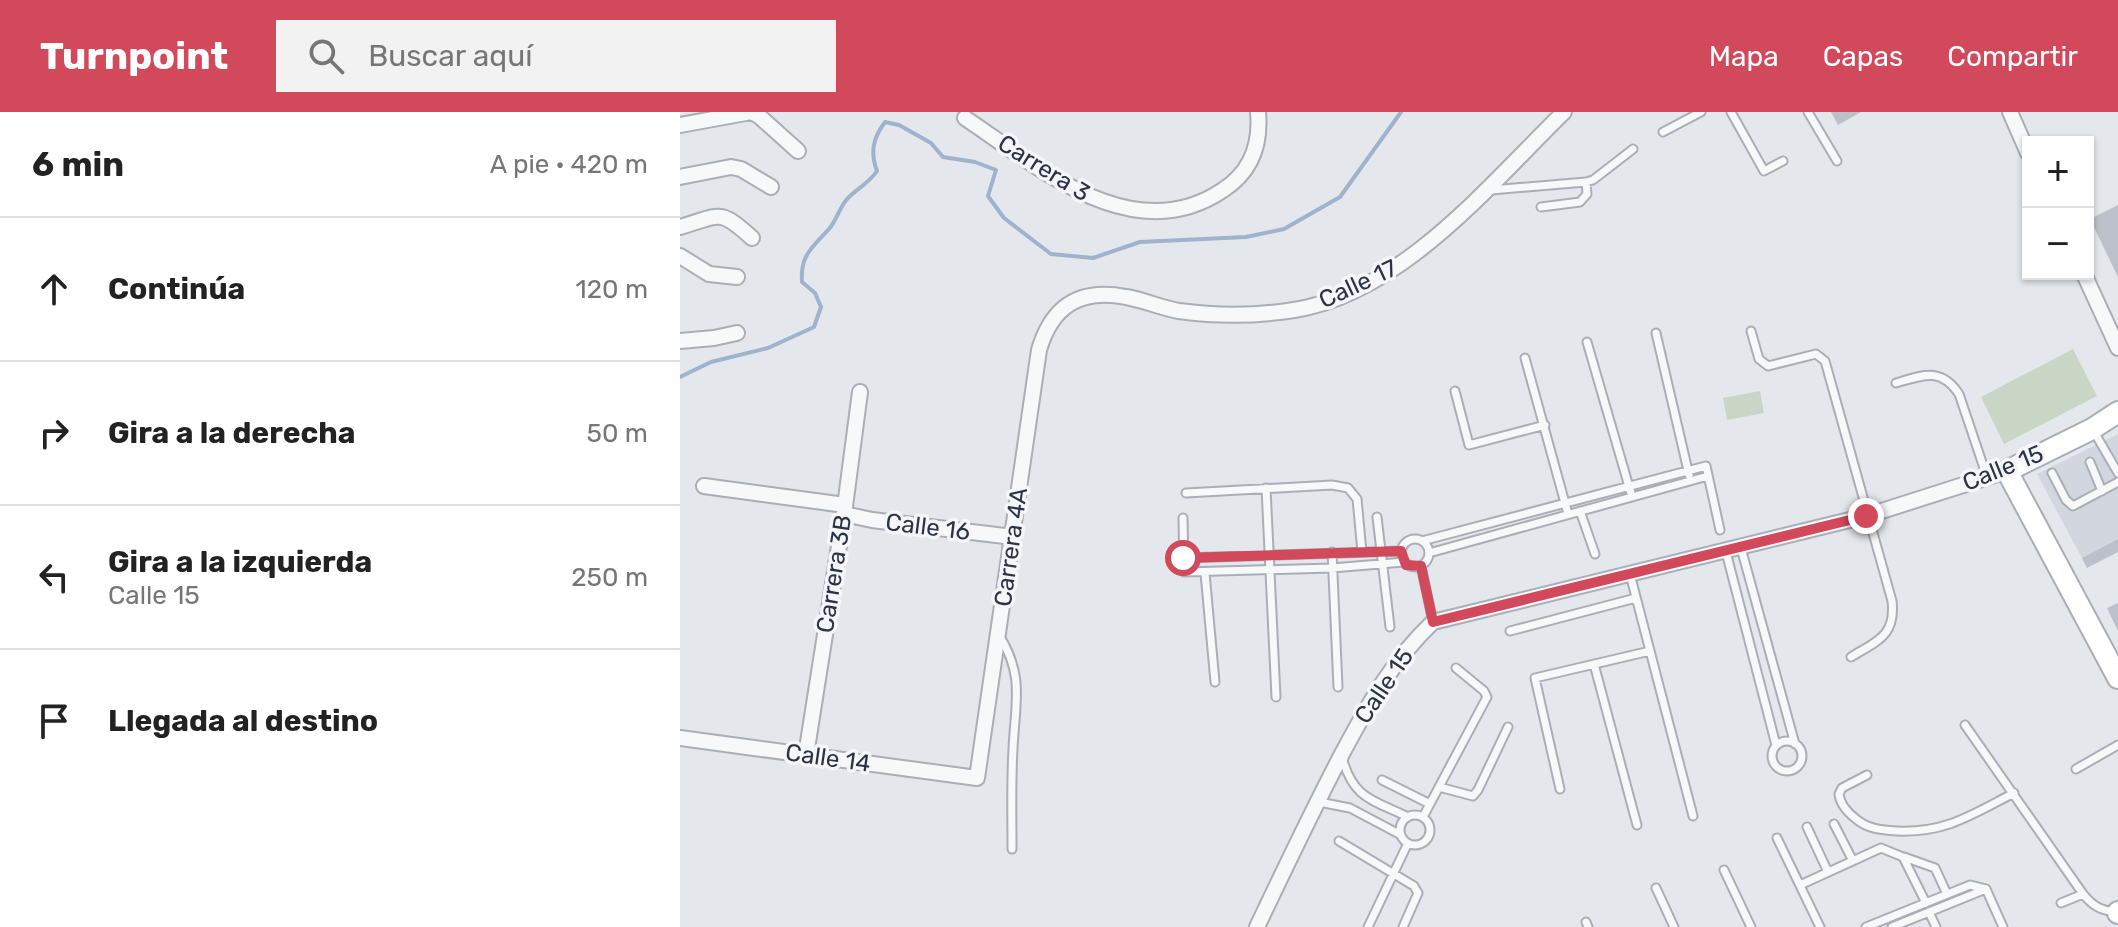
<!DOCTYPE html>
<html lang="es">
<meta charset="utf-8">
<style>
:root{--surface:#fff;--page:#f2f2f2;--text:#222;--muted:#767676;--line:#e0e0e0;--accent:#d1495b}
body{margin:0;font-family:Rubik,sans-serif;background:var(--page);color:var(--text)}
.controls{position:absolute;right:24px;top:24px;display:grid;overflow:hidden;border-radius:0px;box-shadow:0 2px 6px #0004}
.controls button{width:72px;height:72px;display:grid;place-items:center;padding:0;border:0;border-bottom:2px solid var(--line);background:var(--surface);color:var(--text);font:40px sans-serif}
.stop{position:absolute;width:24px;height:24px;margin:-18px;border:6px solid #d1495b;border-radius:50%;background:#fff}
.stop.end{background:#d1495b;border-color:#fff;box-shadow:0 2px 8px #0008}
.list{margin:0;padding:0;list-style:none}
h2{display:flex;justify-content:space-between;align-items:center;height:104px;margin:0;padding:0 32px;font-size:34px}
h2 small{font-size:26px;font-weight:400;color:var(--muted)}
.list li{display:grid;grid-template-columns:52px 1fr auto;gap:24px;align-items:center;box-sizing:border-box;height:144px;padding:0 32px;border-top:2px solid var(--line)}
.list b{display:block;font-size:30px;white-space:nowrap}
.list p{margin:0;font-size:26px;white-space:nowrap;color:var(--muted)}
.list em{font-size:26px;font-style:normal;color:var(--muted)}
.icon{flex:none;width:44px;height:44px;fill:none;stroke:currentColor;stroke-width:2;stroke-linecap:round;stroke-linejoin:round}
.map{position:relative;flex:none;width:1438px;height:815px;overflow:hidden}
header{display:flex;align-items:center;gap:48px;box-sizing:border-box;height:112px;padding:0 40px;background:var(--accent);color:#fff}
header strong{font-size:38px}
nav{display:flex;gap:44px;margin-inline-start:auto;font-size:28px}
.search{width:560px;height:72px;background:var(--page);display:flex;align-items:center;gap:20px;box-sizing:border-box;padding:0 28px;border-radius:0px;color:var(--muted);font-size:30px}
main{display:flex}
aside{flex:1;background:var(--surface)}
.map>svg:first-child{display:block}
</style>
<header>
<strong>Turnpoint</strong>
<div class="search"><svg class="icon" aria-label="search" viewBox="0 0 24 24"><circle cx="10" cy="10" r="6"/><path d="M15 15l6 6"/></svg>Buscar aquí</div>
<nav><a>Mapa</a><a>Capas</a><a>Compartir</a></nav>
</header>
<main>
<aside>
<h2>6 min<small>A pie · 420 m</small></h2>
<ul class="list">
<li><svg class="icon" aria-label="ahead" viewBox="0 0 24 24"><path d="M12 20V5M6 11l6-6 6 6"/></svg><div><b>Continúa</b></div><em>120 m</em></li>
<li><svg class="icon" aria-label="right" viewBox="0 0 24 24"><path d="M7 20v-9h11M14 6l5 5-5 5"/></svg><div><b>Gira a la derecha</b></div><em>50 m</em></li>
<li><svg class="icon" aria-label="left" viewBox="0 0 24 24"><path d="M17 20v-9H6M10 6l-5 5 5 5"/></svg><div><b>Gira a la izquierda</b><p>Calle 15</p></div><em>250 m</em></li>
<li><svg class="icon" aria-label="arrive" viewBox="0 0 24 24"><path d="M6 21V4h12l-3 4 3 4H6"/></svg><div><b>Llegada al destino</b></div></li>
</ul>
</aside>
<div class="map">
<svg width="1438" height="815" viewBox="0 0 1438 815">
<rect width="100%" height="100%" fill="#e4e7ec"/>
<path fill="#d2d6de" d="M1438,322V427L1402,446L1357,362Z"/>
<path fill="#c9d6c5" d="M1393,237L1417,284L1324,332L1301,285Z
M1080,279L1084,301L1047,308L1043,286Z"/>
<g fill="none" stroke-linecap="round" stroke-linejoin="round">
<path stroke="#9fb4cc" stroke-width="4" d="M0,265L31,250L88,236L134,215L141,195L135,181L122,170C120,143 132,136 149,117C157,108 160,93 169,85C179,75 189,71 197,59C190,40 193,26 205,10L219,13L251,31L263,45L295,50L316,58L308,84L324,106L371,142L413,146L460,130L566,125L604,117L660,85L721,0"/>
</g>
<path fill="#bbc0ca" d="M1151,0H1181L1158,13Z
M1438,93V165L1410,107Z
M1438,427V440L1407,456L1402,446Z
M1438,491V519L1427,496Z"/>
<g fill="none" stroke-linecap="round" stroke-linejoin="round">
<g stroke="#a9aeb7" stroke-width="11">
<path id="service" d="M1051,0L1084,59L1103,49
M1128,0L1157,49
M983,20L1021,0
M811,78L906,70L913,68L953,37
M861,95L900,90L907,82L906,70
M1071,219L1079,247L1088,254L1136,242L1145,249L1212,489C1216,524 1197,529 1171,545
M976,221L1009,363
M907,230L952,385
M845,246L888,402
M1216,271C1243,263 1261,255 1279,282L1307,365
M775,279L789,333L865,313
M1413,318L1438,361
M1410,350L1422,379
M1372,361L1386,388L1393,394L1438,370
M586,376L596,585
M506,381L652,373L668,376L677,387L682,440
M900,399L915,442
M697,405L710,515
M503,406L504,460L652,456L724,450
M721 441a14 14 0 1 1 28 0a14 14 0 1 1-28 0Z
M742,429L1026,354L1040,418
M1061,436L1115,632
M652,440L658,575
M1046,440L1096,633
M749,441L1028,364
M503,446L721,439
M741,454L753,510
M525,461L535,570
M950,462L1013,704
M830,519L956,486
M319,523C345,564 335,592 333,637C331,670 332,703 332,737
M914,552L957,713
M1285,613L1403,782C1413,794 1420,798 1435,800
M1092 644a15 15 0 1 1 30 0a15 15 0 1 1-30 0Z
M662,645C673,687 693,688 728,705
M1396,657L1438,633
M1187,663L1162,676L1159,682C1160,692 1167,700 1176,707C1188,717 1201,718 1217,719C1266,721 1291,703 1334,681
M702,668L750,692
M759,675L793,684L798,678L828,615
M880,677L855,566L970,539
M639,690L670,696L721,723
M720 718a15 15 0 1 1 30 0a15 15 0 1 1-30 0Z
M743,705L807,585L804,579L776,556
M1154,712L1173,749
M1127,715L1148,760
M1097,726L1140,815
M659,729L734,774L738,781L723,815
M1224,745L1255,756L1267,782
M1044,758L1071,815
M1120,773L1201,736L1223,745L1246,791
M976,776L994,815
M1306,777L1323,815
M1381,791L1403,782
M1249,800L1256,815
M906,810L908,815
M688,815L728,731
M1186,815L1290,773L1306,777
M1212,815L1306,777"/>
</g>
<g stroke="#a9aeb7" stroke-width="18">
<path id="minor" d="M1330,0L1348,41
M285,6C357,54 453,139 543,78C571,60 581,33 578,0
M0,13L71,0L79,4L118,39
M0,65L51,55L61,57L91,75
M0,115C41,103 39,96 72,126
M0,144L29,162L57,165
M1404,162L1438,236
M0,229L34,226L57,221
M24,374L165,393
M164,402L192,408L333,425
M0,626L297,666L359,238C372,194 400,176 446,185C464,188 481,196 499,199C536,204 577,204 614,198C722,181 809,73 884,0
M126,643L164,402L180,280
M577,815C605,756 633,697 663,640C690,590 712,549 753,510L1186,404L1327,359"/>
</g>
<g stroke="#a9aeb7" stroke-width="24">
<path id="secondary" d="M1438,300L1412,317L1327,359L1438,566
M1438,800V801"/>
</g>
<use href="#service" stroke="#f7f8fa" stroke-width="7"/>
<use href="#minor" stroke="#f7f8fa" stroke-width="14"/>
<use href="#secondary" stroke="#fff" stroke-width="20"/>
</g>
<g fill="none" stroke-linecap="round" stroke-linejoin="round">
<path stroke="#d1495b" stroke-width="10" d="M503,446L721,439L726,453L741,454L753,510L1186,404"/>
</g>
<g text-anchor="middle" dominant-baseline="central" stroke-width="7" stroke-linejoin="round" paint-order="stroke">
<g font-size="24" fill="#2b3445" stroke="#f4f6f9">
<text transform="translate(364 56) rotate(32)">Carrera 3</text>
<text transform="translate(678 172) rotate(-25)">Calle 17</text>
<text transform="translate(1323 356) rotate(-22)">Calle 15</text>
<text transform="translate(248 415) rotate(7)">Calle 16</text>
<text transform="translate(331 435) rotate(-82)">Carrera 4A</text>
<text transform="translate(154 462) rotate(-81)">Carrera 3B</text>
<text transform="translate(704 574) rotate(-56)">Calle 15</text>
<text transform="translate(148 646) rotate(8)">Calle 14</text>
</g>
</g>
</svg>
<div class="controls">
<button>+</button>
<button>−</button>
</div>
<div class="stop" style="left:503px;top:446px"></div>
<div class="stop end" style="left:1186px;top:404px"></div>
</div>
</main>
